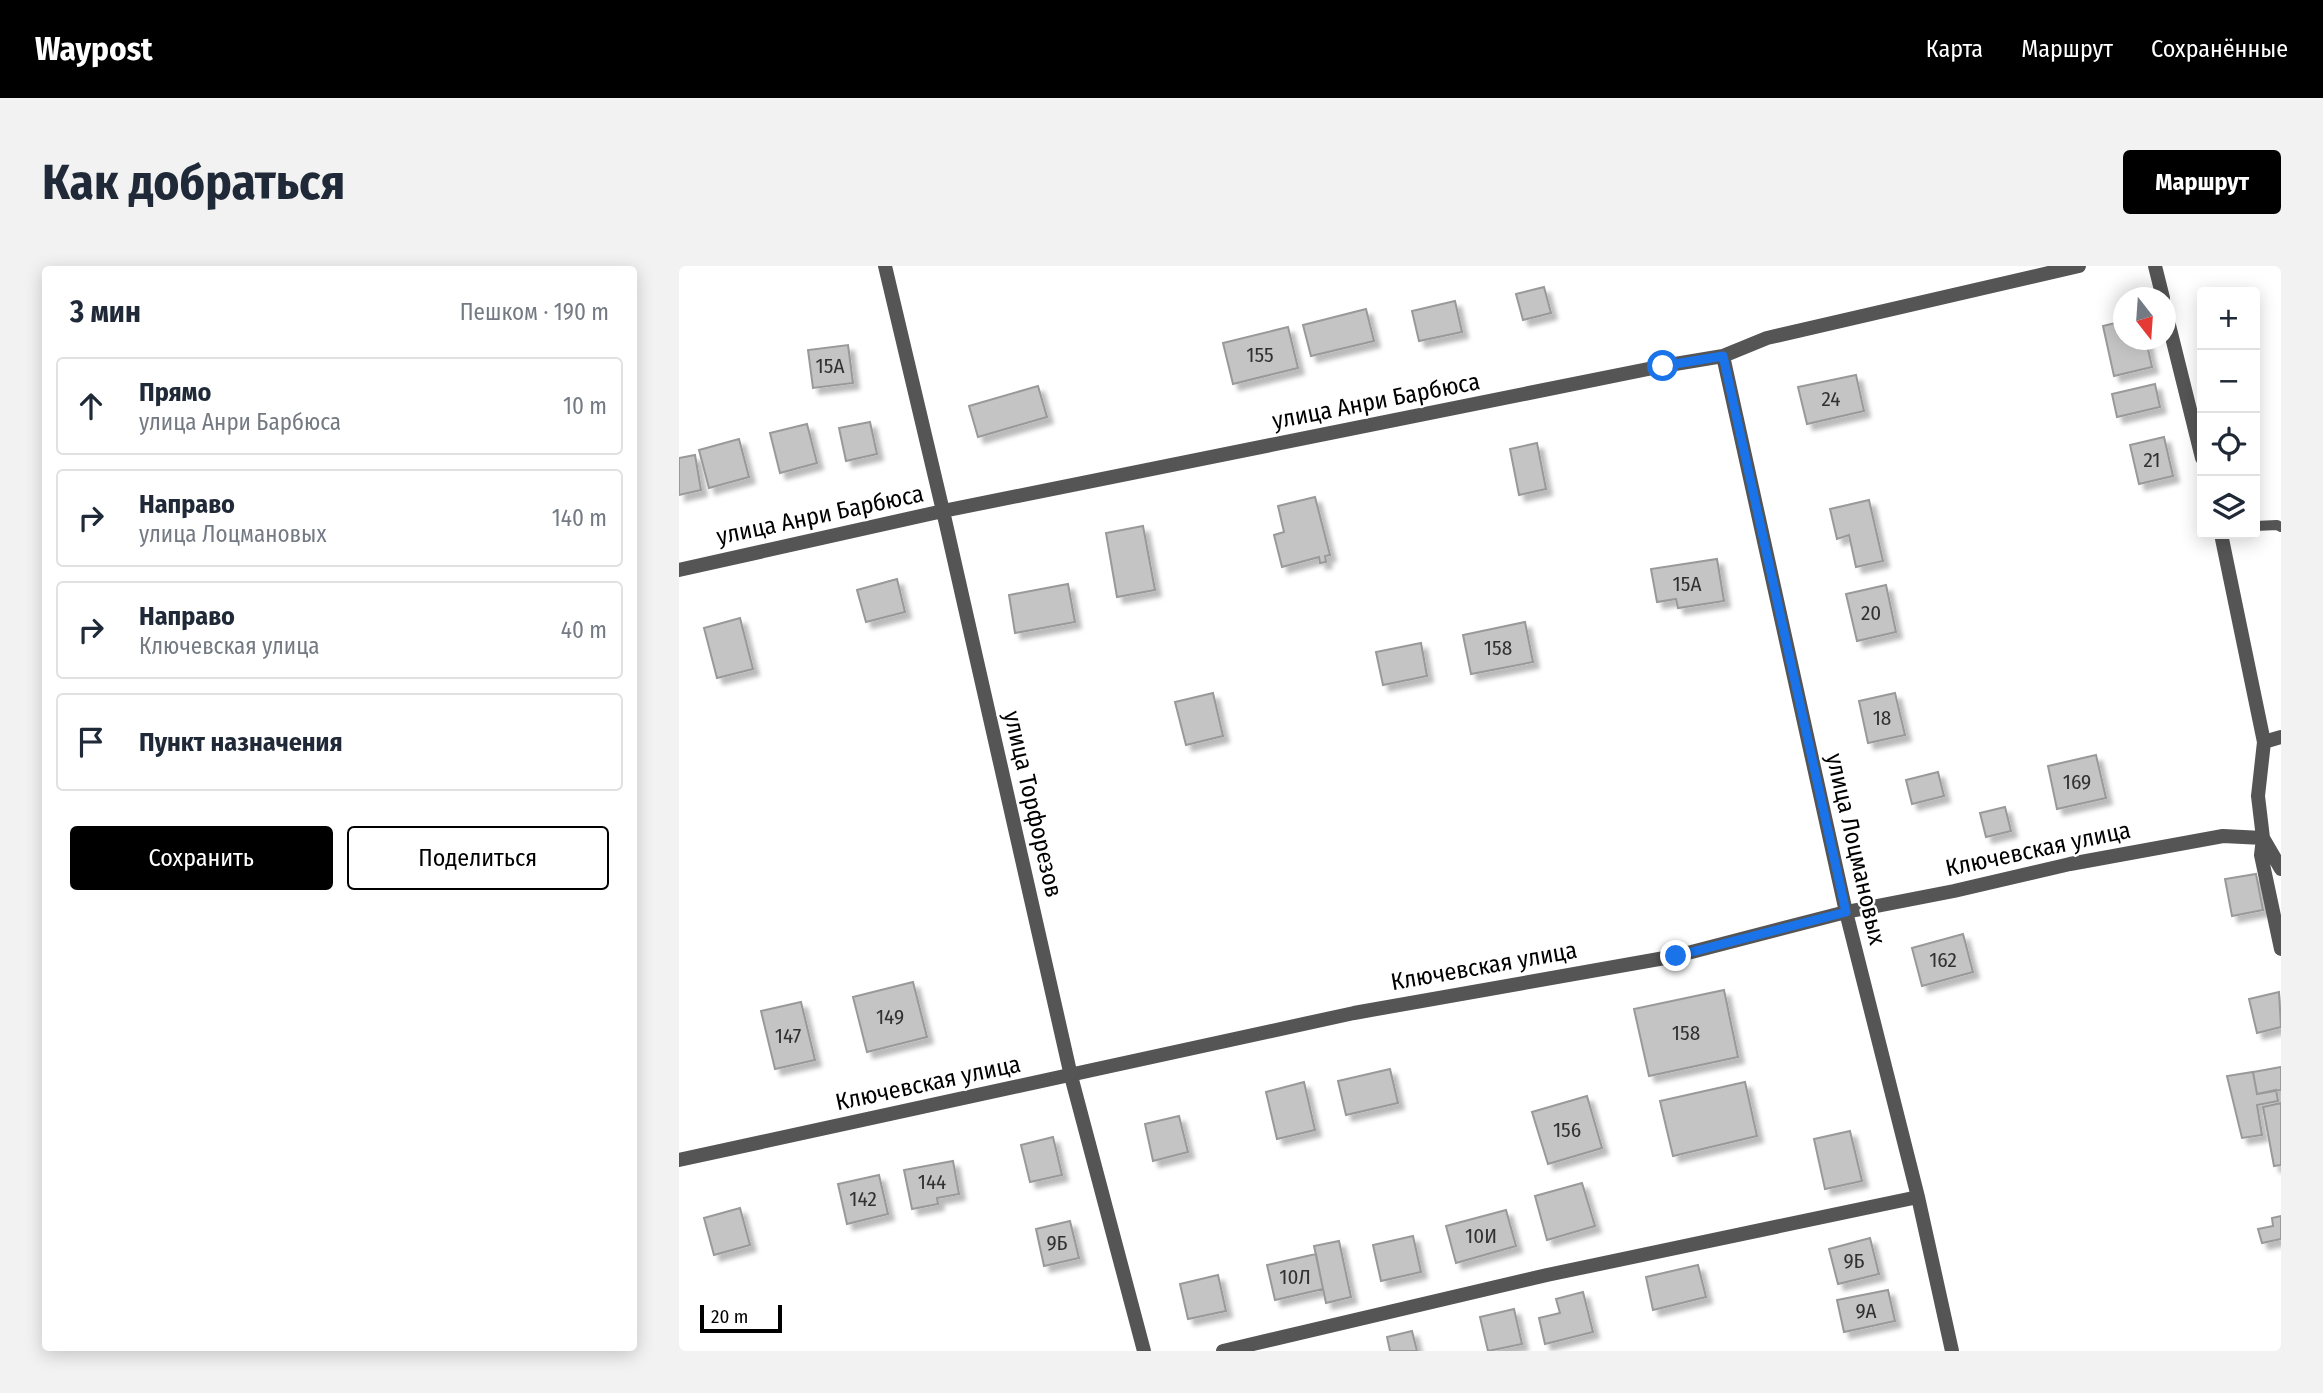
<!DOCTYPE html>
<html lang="ru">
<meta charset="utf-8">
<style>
:root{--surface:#fff;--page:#f2f2f3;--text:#1f2937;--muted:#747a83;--line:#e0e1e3;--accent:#000}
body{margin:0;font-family:"Fira Sans Condensed",sans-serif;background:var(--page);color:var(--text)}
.controls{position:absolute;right:21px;top:21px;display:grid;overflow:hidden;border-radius:7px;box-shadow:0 4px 18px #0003}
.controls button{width:63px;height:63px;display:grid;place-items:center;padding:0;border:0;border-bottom:2px solid var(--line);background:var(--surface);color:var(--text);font:35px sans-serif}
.compass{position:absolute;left:1434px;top:21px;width:63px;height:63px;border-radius:50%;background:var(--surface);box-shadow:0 4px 18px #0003;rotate:163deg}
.scale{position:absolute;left:21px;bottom:18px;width:82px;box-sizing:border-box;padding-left:7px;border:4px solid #000;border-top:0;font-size:19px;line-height:24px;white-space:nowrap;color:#000;-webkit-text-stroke:5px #fff;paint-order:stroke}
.stop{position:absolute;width:21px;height:21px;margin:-16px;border:5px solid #1a73e8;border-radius:50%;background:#fff}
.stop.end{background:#1a73e8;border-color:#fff;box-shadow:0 2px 7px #0008}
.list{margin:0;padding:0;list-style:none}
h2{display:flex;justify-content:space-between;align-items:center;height:91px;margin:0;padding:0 28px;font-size:30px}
h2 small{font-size:23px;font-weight:400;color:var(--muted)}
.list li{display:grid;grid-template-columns:46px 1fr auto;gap:21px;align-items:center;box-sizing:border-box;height:98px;margin:0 14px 14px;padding:0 14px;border:2px solid var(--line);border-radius:7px}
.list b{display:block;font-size:26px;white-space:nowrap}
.list p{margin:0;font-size:23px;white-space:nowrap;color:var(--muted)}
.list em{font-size:23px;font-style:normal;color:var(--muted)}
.actions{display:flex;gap:14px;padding:21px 28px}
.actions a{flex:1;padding:16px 0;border:2px solid var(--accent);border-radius:7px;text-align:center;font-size:24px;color:var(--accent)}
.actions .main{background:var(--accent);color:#fff}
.icon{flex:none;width:38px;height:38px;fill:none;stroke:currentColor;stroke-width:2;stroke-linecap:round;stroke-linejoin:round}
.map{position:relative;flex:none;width:1602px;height:1085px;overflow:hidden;border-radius:7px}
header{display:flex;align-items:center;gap:42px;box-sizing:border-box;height:98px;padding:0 35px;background:var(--accent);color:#fff}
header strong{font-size:33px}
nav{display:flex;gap:38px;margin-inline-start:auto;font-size:24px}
.intro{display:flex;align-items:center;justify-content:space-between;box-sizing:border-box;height:168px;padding:0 42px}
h1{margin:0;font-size:49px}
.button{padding:18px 32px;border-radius:7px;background:var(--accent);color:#fff;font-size:24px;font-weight:700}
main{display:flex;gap:42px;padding:0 42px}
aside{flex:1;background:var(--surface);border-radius:7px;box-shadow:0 4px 18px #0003}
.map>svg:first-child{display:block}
</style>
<header>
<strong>Waypost</strong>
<nav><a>Карта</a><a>Маршрут</a><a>Сохранённые</a></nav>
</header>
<div class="intro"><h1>Как добраться</h1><a class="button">Маршрут</a></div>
<main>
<aside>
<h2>3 мин<small>Пешком · 190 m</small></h2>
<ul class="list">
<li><svg class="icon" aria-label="ahead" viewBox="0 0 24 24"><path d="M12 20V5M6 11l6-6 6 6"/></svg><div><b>Прямо</b><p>улица Анри Барбюса</p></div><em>10 m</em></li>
<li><svg class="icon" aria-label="right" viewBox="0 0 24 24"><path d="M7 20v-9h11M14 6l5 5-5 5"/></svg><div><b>Направо</b><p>улица Лоцмановых</p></div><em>140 m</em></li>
<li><svg class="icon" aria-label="right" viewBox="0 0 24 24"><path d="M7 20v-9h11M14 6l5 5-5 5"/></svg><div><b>Направо</b><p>Ключевская улица</p></div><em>40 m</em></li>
<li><svg class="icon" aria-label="arrive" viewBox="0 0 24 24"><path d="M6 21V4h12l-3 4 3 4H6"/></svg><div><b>Пункт назначения</b></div></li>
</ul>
<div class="actions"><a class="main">Сохранить</a><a>Поделиться</a></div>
</aside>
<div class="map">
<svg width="1602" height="1085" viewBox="0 0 1602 1085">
<defs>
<filter id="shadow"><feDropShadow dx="6" dy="6" stdDeviation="2" flood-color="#0004"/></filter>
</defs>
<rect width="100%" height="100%" fill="#fff"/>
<path fill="#c4c4c4" stroke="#999" stroke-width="2" filter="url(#shadow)" d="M865,21L872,47L844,54L837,28Z
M776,35L783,66L740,75L733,45Z
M687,43L695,75L632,90L624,59Z
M1444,55V74H1467L1473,101L1435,110L1424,60Z
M609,61L619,102L554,118L544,77Z
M169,79L174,117L134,122L129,84Z
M1177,109L1185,145L1128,158L1119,121Z
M1476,118L1481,141L1438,151L1433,128Z
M359,120L368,151L299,171L290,140Z
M191,156L198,188L167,195L160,162Z
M128,158L138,197L101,207L91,167Z
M1485,171L1494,210L1460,218L1451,179Z
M60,173L70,211L30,222L20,184Z
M858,177L867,223L840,229L831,183Z
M16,189L22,224L0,229V192Z
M636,231L651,289L646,290L647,296L641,297L640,291L603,301L595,269L605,266L599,240Z
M1190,234L1204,295L1177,301L1170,269L1158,273L1151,243Z
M464,260L476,324L438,331L427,267Z
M1038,293L1045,335L999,342L997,333L978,336L972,303Z
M218,313L226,346L187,356L178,324Z
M389,318L396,356L336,367L330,329Z
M1207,319L1217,366L1178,375L1167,328Z
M61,352L74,403L38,412L25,362Z
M846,356L854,396L792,408L784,369Z
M742,377L748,410L704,419L697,386Z
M534,427L544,470L507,479L496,436Z
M1216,427L1226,469L1189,477L1180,435Z
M1417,489L1427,532L1378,543L1369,500Z
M1259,506L1265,530L1233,538L1227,514Z
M1326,541L1332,565L1307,571L1301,547Z
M1577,608L1584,644L1553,650L1546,613Z
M1284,668L1294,706L1243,720L1233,682Z
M234,716L248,771L188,786L174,731Z
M1045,724L1059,791L970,810L955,743Z
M1600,726L1602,761L1578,767L1570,733Z
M122,736L136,794L96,803L82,745Z
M1602,801V824L1578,828L1574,806Z
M711,803L719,837L667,849L659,815Z
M1574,806L1578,828L1597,824L1599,835L1578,839L1583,869L1563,872L1548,810Z
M625,816L636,864L598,873L587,826Z
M1066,816L1078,870L994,890L981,835Z
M908,830L923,882L869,898L853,846Z
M1602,837V899L1595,900L1584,841Z
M500,850L509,886L474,895L466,858Z
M1171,865L1183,915L1146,923L1135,873Z
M374,871L383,909L351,916L342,879Z
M274,895L280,928L258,932L259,938L233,943L225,904Z
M200,909L209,948L168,958L159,918Z
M903,917L916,960L868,974L856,930Z
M61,942L71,979L35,989L25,952Z
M827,944L837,980L777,997L767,960Z
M1602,950V973L1583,977L1579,963L1594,960L1593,952Z
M391,955L400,992L365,1000L357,963Z
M734,970L742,1006L702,1015L694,979Z
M1191,972L1200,1008L1159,1018L1150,983Z
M660,975L672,1031L647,1037L635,980Z
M637,988L644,1023L596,1034L588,999Z
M1019,999L1027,1031L974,1044L967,1011Z
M539,1009L547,1045L509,1053L501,1018Z
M1209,1024L1216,1055L1165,1066L1158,1034Z
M904,1026L914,1066L866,1078L860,1052L881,1047L877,1033Z
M835,1043L843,1078L809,1085L801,1051Z
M733,1065L738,1085H711L708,1071Z"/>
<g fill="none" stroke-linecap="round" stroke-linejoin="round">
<path stroke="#555" stroke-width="10" d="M1576,260L1598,259L1602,261"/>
<path stroke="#555" stroke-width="14" d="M206,0L264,245L392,810L465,1085
M1476,0L1484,32
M1486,43L1523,192
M1044,90L1167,646L1239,931L1273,1085
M1542,268L1585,476L1579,530L1584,572L1582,589L1602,683
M0,304L264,245L984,100L1044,90L1088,72L1400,0
M1585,476L1602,471
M0,894L675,747L997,690L1167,646L1275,625L1391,598L1544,570L1584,572L1602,603
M544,1085L868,1009L1239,931"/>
</g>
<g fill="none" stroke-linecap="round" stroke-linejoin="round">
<path stroke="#1a73e8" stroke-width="9" d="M984,100L1044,90L1167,646L997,690"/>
</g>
<g text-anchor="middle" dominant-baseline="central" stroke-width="5" stroke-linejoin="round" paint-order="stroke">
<g font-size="21" fill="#313131">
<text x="581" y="89">155</text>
<text x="151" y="100">15А</text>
<text x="1152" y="133">24</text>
<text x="1473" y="194">21</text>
<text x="1008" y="318">15А</text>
<text x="1192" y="347">20</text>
<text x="819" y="382">158</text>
<text x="1203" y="452">18</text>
<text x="1398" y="516">169</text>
<text x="1264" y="694">162</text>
<text x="211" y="751">149</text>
<text x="1007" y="767">158</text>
<text x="109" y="770">147</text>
<text x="888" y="864">156</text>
<text x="253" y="916">144</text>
<text x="184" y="933">142</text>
<text x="802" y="970">10И</text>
<text x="378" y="977">9Б</text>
<text x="1175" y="995">9Б</text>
<text x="616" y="1011">10Л</text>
<text x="1187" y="1045">9А</text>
</g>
<g font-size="24" fill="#000" stroke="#fff">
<text transform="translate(697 135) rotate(-11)">улица Анри Барбюса</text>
<text transform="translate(141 249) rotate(-12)">улица Анри Барбюса</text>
<text transform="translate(354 538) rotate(77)">улица Торфорезов</text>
<text transform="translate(1177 583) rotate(77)">улица Лоцмановых</text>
<text transform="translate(1359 583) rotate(-12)">Ключевская улица</text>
<text transform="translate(805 700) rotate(-10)">Ключевская улица</text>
<text transform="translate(249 817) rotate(-12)">Ключевская улица</text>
</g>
</g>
</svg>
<div class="controls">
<button>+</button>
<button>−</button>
<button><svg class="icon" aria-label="locate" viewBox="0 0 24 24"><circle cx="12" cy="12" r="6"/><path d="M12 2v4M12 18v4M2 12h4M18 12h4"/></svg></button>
<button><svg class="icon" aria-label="layers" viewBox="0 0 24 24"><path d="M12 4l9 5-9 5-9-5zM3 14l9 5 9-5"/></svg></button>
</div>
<svg class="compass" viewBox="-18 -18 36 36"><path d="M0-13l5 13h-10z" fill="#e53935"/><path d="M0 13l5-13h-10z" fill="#747a83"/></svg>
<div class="scale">20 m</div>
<div class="stop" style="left:984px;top:100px"></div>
<div class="stop end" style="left:997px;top:690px"></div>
</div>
</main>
